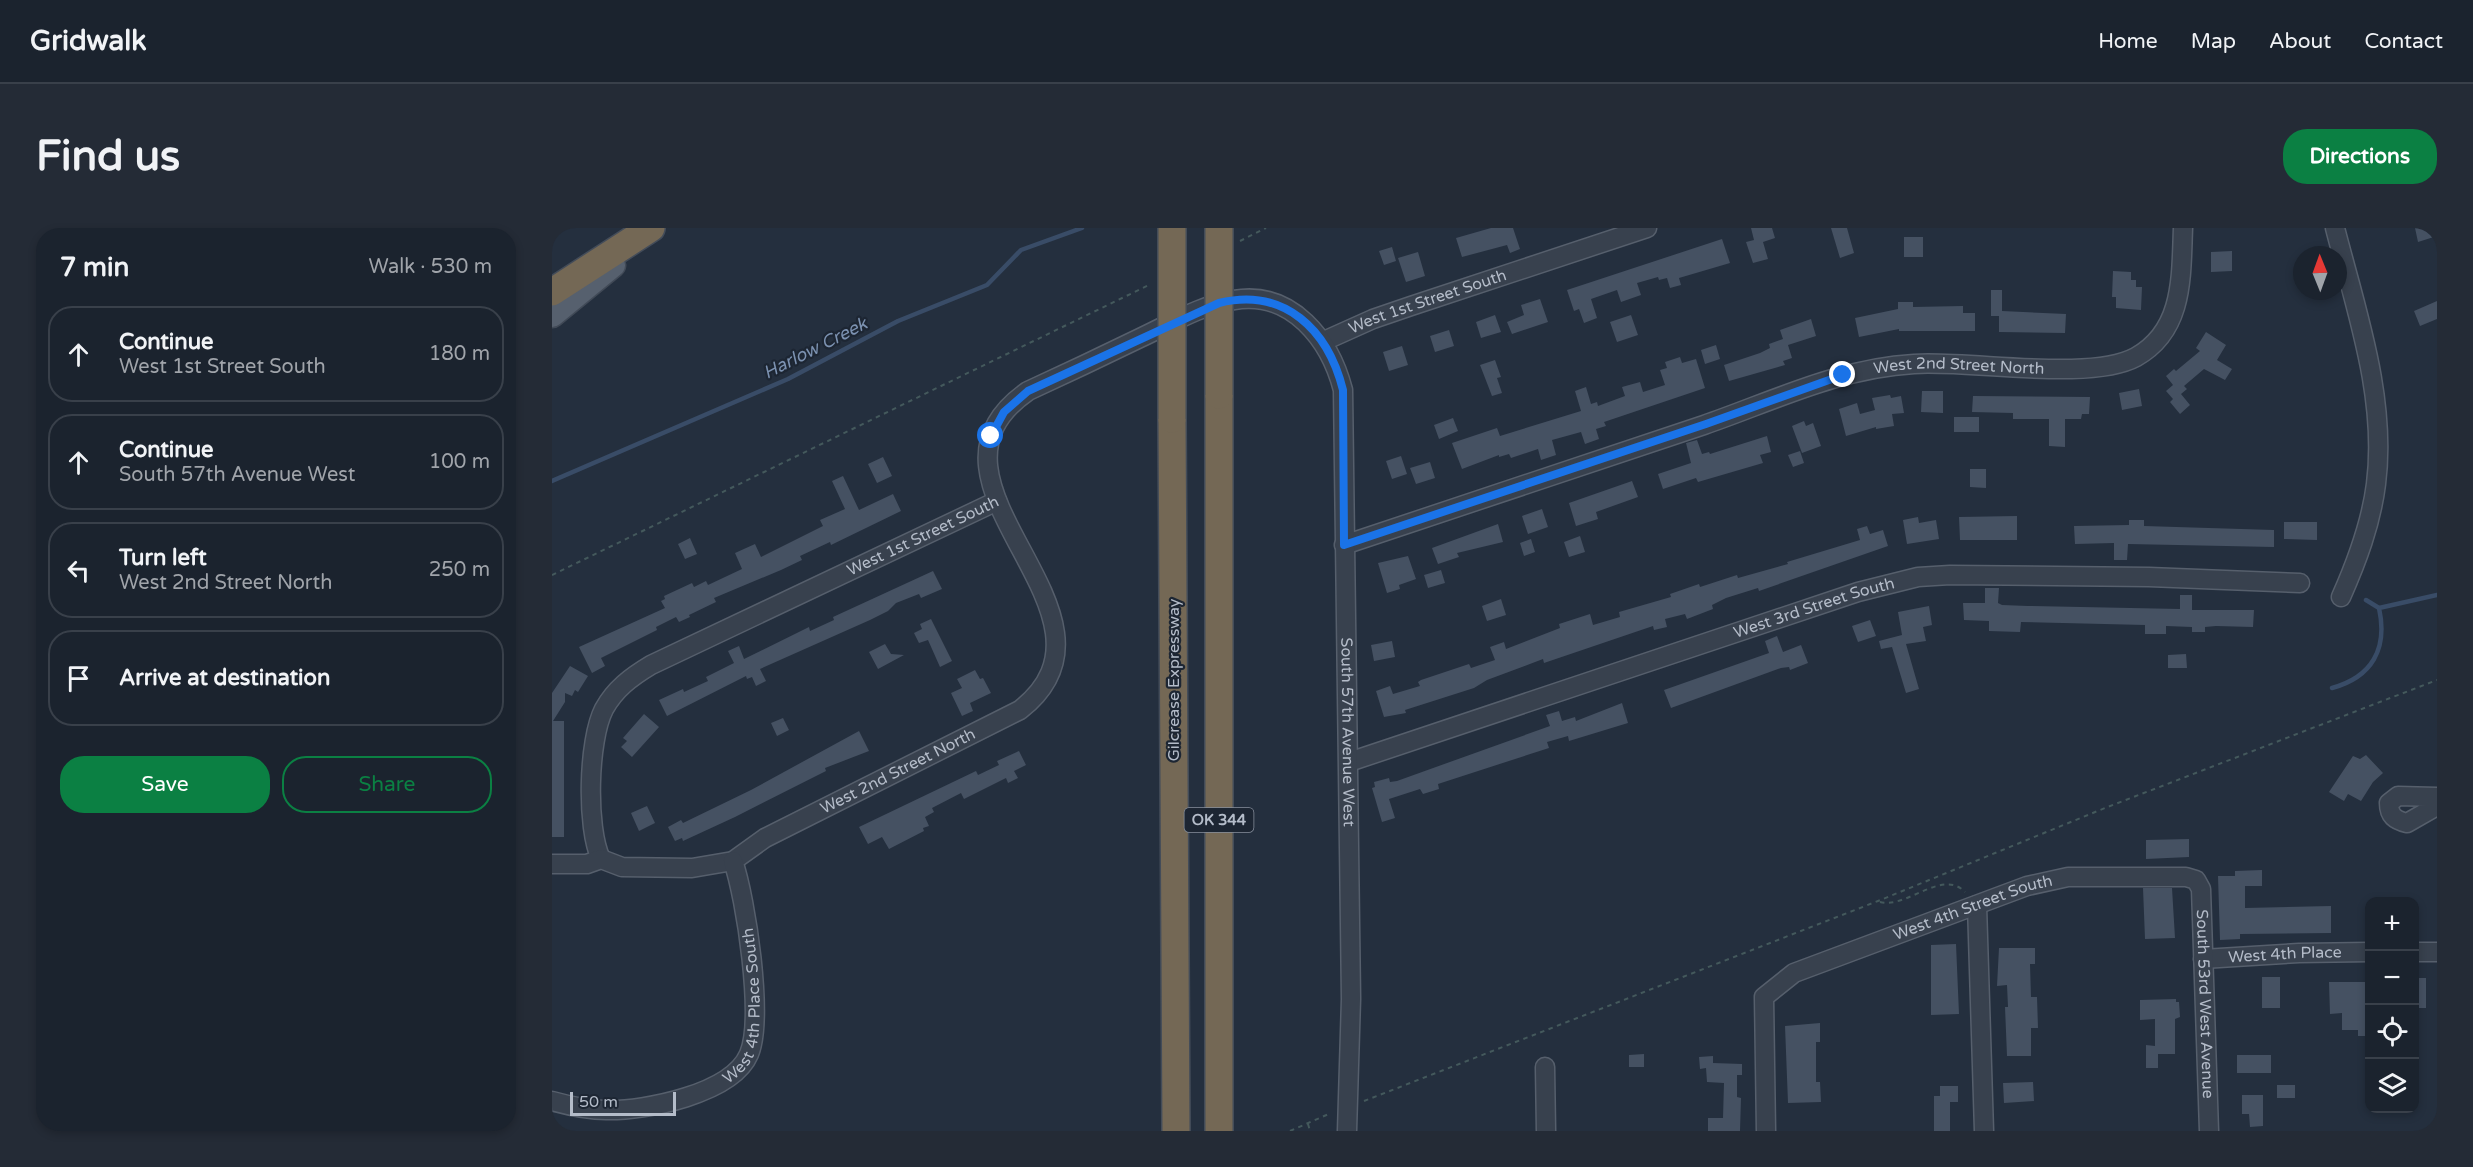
<!DOCTYPE html>
<meta charset="utf-8">
<style>
:root{--surface:#1b232e;--page:#242b36;--text:#f1f3f6;--muted:#a0a4aa;--line:#39404a;--accent:#0b8043}
body{margin:0;font-family:"Varela Round",sans-serif;background:var(--page);color:var(--text)}
.controls{position:absolute;right:18px;bottom:18px;display:grid;overflow:hidden;border-radius:12px;box-shadow:0 3px 9px #0003}
.controls button{width:54px;height:54px;display:grid;place-items:center;padding:0;border:0;border-bottom:2px solid var(--line);background:var(--surface);color:var(--text);font:30px sans-serif}
.compass{position:absolute;left:1741px;top:18px;width:54px;height:54px;border-radius:50%;background:var(--surface);box-shadow:0 3px 9px #0003;rotate:359deg}
.scale{position:absolute;left:18px;bottom:15px;width:106px;box-sizing:border-box;padding-left:6px;border:3px solid #b4bcc9;border-top:0;font-size:16px;line-height:21px;white-space:nowrap;color:#b4bcc9;-webkit-text-stroke:4px #1d2633;paint-order:stroke}
.stop{position:absolute;width:18px;height:18px;margin:-14px;border:4px solid #1a73e8;border-radius:50%;background:#fff}
.stop.end{background:#1a73e8;border-color:#fff;box-shadow:0 2px 6px #0008}
.list{margin:0;padding:0;list-style:none}
h2{display:flex;justify-content:space-between;align-items:center;height:78px;margin:0;padding:0 24px;font-size:26px}
h2 small{font-size:20px;font-weight:400;color:var(--muted)}
.list li{display:grid;grid-template-columns:39px 1fr auto;gap:18px;align-items:center;box-sizing:border-box;height:96px;margin:0 12px 12px;padding:0 12px;border:2px solid var(--line);border-radius:24px}
.list b{display:block;font-size:22px;white-space:nowrap}
.list p{margin:0;font-size:20px;white-space:nowrap;color:var(--muted)}
.list em{font-size:20px;font-style:normal;color:var(--muted)}
.actions{display:flex;gap:12px;padding:18px 24px}
.actions a{flex:1;padding:14px 0;border:2px solid var(--accent);border-radius:24px;text-align:center;font-size:21px;color:var(--accent)}
.actions .main{background:var(--accent);color:#fff}
.icon{flex:none;width:33px;height:33px;fill:none;stroke:currentColor;stroke-width:2;stroke-linecap:round;stroke-linejoin:round}
.map{position:relative;flex:none;width:1885px;height:903px;overflow:hidden;border-radius:24px}
header{display:flex;align-items:center;gap:36px;box-sizing:border-box;height:84px;padding:0 30px;background:var(--surface);border-bottom:2px solid var(--line)}
header strong{font-size:28px}
nav{display:flex;gap:33px;margin-inline-start:auto;font-size:21px}
.intro{display:flex;align-items:center;justify-content:space-between;box-sizing:border-box;height:144px;padding:0 36px}
h1{margin:0;font-size:42px}
.button{padding:15px 27px;border-radius:24px;background:var(--accent);color:#fff;font-size:21px;font-weight:700}
main{display:flex;gap:36px;padding:0 36px}
aside{flex:1;background:var(--surface);border-radius:24px;box-shadow:0 3px 9px #0003}
.map>svg:first-child{display:block}
</style>
<header>
<strong>Gridwalk</strong>
<nav><a>Home</a><a>Map</a><a>About</a><a>Contact</a></nav>
</header>
<div class="intro"><h1>Find us</h1><a class="button">Directions</a></div>
<main>
<aside>
<h2>7 min<small>Walk · 530 m</small></h2>
<ul class="list">
<li><svg class="icon" aria-label="ahead" viewBox="0 0 24 24"><path d="M12 20V5M6 11l6-6 6 6"/></svg><div><b>Continue</b><p>West 1st Street South</p></div><em>180 m</em></li>
<li><svg class="icon" aria-label="ahead" viewBox="0 0 24 24"><path d="M12 20V5M6 11l6-6 6 6"/></svg><div><b>Continue</b><p>South 57th Avenue West</p></div><em>100 m</em></li>
<li><svg class="icon" aria-label="left" viewBox="0 0 24 24"><path d="M17 20v-9H6M10 6l-5 5 5 5"/></svg><div><b>Turn left</b><p>West 2nd Street North</p></div><em>250 m</em></li>
<li><svg class="icon" aria-label="arrive" viewBox="0 0 24 24"><path d="M6 21V4h12l-3 4 3 4H6"/></svg><div><b>Arrive at destination</b></div></li>
</ul>
<div class="actions"><a class="main">Save</a><a>Share</a></div>
</aside>
<div class="map">
<svg width="1885" height="903" viewBox="0 0 1885 903">
<rect width="100%" height="100%" fill="#242f3e"/>
<g fill="none" stroke-linecap="round" stroke-linejoin="round">
<path stroke="#394c67" stroke-width="4.5" d="M0,253L236,151L346,93L435,57L469,22L530,0
M1827,380L1885,367
M1780,460C1820,449 1836,421 1827,380L1814,372"/>
</g>
<path fill="#455162" d="M939,0H961L968,21L958,25L955,17L910,29L904,10Z
M1199,0H1220L1223,10L1211,14L1216,31L1201,35L1194,14L1202,12Z
M1279,0H1295L1302,25L1288,30Z
M1863,0H1885V8L1866,14Z
M1352,9H1371V29H1352Z
M1170,11L1178,35L1127,50L1129,57L1118,60L1115,50L1107,52L1106,49L1085,55L1089,67L1069,74L1065,62L1039,71L1045,90L1032,95L1027,81L1022,83L1015,62Z
M840,19L844,33L832,37L827,23Z
M1680,23V43L1659,44V24Z
M866,24L873,48L854,54L846,30Z
M1561,43L1579,44V52H1584V59H1590L1589,82L1564,80V69H1560Z
M1439,62H1450V83L1514,86L1513,105L1447,104V88H1439Z
M988,71L996,94L960,106L955,94L972,87L969,77Z
M1885,73V91L1868,98L1862,83Z
M1346,74H1361V79L1411,78V85H1423V103H1347V101L1307,109L1303,90L1346,81Z
M943,87L949,104L929,110L924,94Z
M1079,87L1086,107L1065,114L1058,94Z
M1259,91L1264,108L1236,117L1240,130L1231,133L1233,137L1177,153L1172,137L1208,125L1218,120L1217,116L1231,111L1228,102Z
M897,102L902,118L883,124L878,108Z
M1654,104L1674,117L1665,132L1680,141L1673,152L1652,141L1632,158L1635,161L1629,166L1638,177L1628,186L1618,174L1621,171L1614,163L1621,157L1614,148L1622,141L1624,143L1648,123L1644,120Z
M1164,117L1168,131L1153,136L1149,122Z
M850,118L856,137L837,143L831,124Z
M1128,129L1130,135L1144,131L1153,160L1052,194L1054,198L1044,201L1047,211L1033,216L1029,204L1000,212L1004,227L989,232L986,221L959,230L957,226L947,229V227L910,241L900,215L945,200L948,208L1029,183L1023,163L1034,159L1039,176L1045,174L1046,178L1073,168L1070,159L1088,154L1091,164L1113,157L1108,142L1115,140L1113,134Z
M943,132L949,149L945,150L950,165L940,168L928,137Z
M1587,161L1590,178L1570,182L1567,165Z
M1370,163H1391V185L1369,184Z
M1338,167L1339,170L1349,168L1352,185L1340,186L1342,198L1324,201V199L1294,208L1287,181L1305,175L1308,186L1323,182L1320,170Z
M1421,168L1538,169L1537,186H1530L1529,191H1513V219L1497,218V191H1461V185L1420,184Z
M1402,189H1427V204H1402Z
M901,190L906,203L887,211L882,197Z
M1252,193L1254,198L1261,195L1269,218L1250,225L1240,198Z
M1215,208L1219,224L1208,227L1211,235L1146,254L1144,250L1111,261L1106,246L1139,235L1134,215L1145,212L1150,226L1157,224L1158,226Z
M1248,223L1252,235L1241,239L1236,227Z
M849,228L855,246L840,251L834,233Z
M331,229L340,248L325,255L316,236Z
M878,234L883,250L864,256L858,240Z
M1418,241H1434V260L1418,259Z
M291,248L307,282L341,266L349,283L279,317L278,314L248,328L250,332L229,342L162,370L164,374L137,387L138,389L127,394L124,389L104,399L105,402L49,430L53,438L40,445L27,419L113,380L109,373L113,371L112,368L140,355L142,359L154,353L156,357L190,341L183,325L203,316L209,329L271,298L268,292L293,281L280,253Z
M1080,253L1086,269L1044,284L1046,291L1024,298L1017,275Z
M990,281L996,299L976,306L970,288Z
M1465,288V312H1408L1407,289Z
M1366,289L1367,295L1384,292L1387,311L1355,316L1351,292Z
M1577,292H1592V298L1722,302V319L1576,316L1575,332H1562V315L1523,316L1522,298L1577,297Z
M1732,294H1765V312L1732,311Z
M946,296L951,314L905,325L907,329L886,336L880,320Z
M1315,298L1318,306L1331,302L1336,318L1207,363L1206,360L1174,370L1160,377L1161,381L1135,391L1133,386L1113,391L1115,399L1102,402L1101,398L992,435L991,431L935,452L922,460L853,482L854,485L832,489L824,463L838,458L841,466L868,458L866,454L869,452L917,436L919,440L943,432L938,419L952,414L954,421L1008,400L1007,396L1038,386L1041,397L1068,389L1067,384L1119,369L1118,366L1147,356L1148,359L1185,347L1186,350L1236,336L1235,334L1308,312L1305,301Z
M1028,308L1033,324L1017,329L1012,314Z
M138,310L145,326L133,331L126,316Z
M979,311L983,324L972,328L968,315Z
M856,328L864,351L847,357L848,361L835,365L826,335Z
M889,342L893,355L876,360L872,347Z
M381,343L390,361L369,370L367,366L344,375L336,383L318,392L208,441L214,453L204,458L200,449L195,451L194,448L115,488L107,472L131,461L132,464L156,453L154,449L182,435L176,423L187,418L192,431L257,399L258,403L282,392L281,389Z
M1433,360H1447L1446,375L1450,377L1476,378L1628,381V367H1640V382H1702L1701,399L1664,398L1653,399V404H1640V399L1614,398V406H1593V397L1469,394L1468,404L1437,403V393L1412,392L1411,375H1433Z
M949,371L954,387L935,393L930,378Z
M1377,378L1380,397L1371,399L1374,413L1354,416L1367,461L1354,465L1340,419L1329,421L1327,413L1350,407L1346,384Z
M379,391L400,433L388,439L376,412L367,415L362,405L370,401L368,396Z
M1318,392L1324,408L1306,414L1300,398Z
M1225,408L1231,424L1249,417L1256,435L1238,442L1237,439L1229,440L1119,480L1112,462L1217,425L1213,413Z
M840,413L843,429L822,433L819,417Z
M333,416L339,426L352,427L326,441L317,424Z
M1634,426L1635,440H1616V427Z
M18,438L36,448L26,464L23,462L20,468L13,465V474L1,493H12V609H0V465Z
M423,442L428,451L431,450L439,465L418,475L421,483L410,488L399,465L410,460L405,451Z
M1070,475L1076,495L1017,513L1016,508L995,514L997,520L886,556L887,561L871,566L868,561L837,571L843,590L830,594L820,560L823,559L822,554L837,550L838,554L845,553L998,498L994,487L1007,483L1010,493L1023,489L1024,493Z
M92,486L107,499L80,529L69,519L75,513L71,510Z
M231,490L237,502L225,508L219,495Z
M307,503L317,523L273,540L274,543L183,589L131,613L130,610L123,613L116,599L129,592L131,595L199,562Z
M467,523L474,537L462,543L466,550L456,555L454,550L412,571L409,565L380,580L382,584L373,589L377,598L371,600L372,603L337,621L330,609L316,616L307,599L424,543L426,547L447,537L445,533Z
M1814,527L1831,545L1821,554L1809,573L1796,566L1792,573L1777,564L1801,528L1808,531Z
M95,578L103,595L87,603L79,585Z
M1637,611V629L1594,631V612Z
M1710,642V658H1693V680L1779,678V705L1688,706V711L1668,712L1666,648H1683V643Z
M1591,660H1620L1623,710L1593,711Z
M1404,716L1407,786L1379,787V717Z
M1447,720H1483V736H1478L1479,769H1485L1486,800H1479V828H1455L1453,779H1456L1455,757L1445,758Z
M1710,749H1728V780H1710Z
M1863,750H1874V780H1863Z
M1777,754H1818V808H1806V802H1790V785L1778,786Z
M1624,771V774H1627L1628,789L1623,791V826H1606V840H1594V817L1603,818V791L1588,792V772Z
M1268,795V814H1264V854H1268L1269,874L1236,875L1233,798Z
M1092,826V839H1077V827Z
M1685,827H1719V845H1685Z
M1161,828V835L1190,836V847H1185V869L1189,870L1188,903H1156V890H1171L1172,855L1155,854L1154,840L1148,841L1147,829Z
M1481,854L1482,873L1452,875L1451,855Z
M1725,857H1743V870H1725Z
M1388,858H1406V874H1398V903H1382V868H1388Z
M1690,867H1711V898L1698,899L1697,886H1690Z"/>
<g fill="none" stroke-linecap="round" stroke-linejoin="round">
<g stroke="#565f6c" stroke-width="21">
<g id="minor">
<path d="M1783,0C1804,82 1835,170 1824,256C1819,296 1805,333 1789,369"/>
<path id="s1" d="M772,113L821,91L859,78L1095,0"/>
<path id="s2" d="M792,317C912,277 1032,237 1152,197C1221,173 1288,140 1362,136C1419,132 1538,154 1584,129C1632,102 1629,49 1631,0"/>
<path id="s3" d="M797,534L1306,364L1366,349L1398,347L1597,349L1748,355"/>
<path d="M1885,569L1846,568L1837,575C1837,588 1843,592 1855,595L1885,578"/>
<path id="s4" d="M49,631C34,600 36,512 52,481C63,461 79,449 99,437L445,273"/>
<path id="s5" d="M0,636H35L49,631L70,639L140,640L181,633L213,610L468,482C592,385 343,255 476,163C513,146 551,128 588,110C618,96 649,77 682,72C740,62 778,112 791,162L799,771L795,903"/>
<path d="M1425,677L1432,903"/>
<path d="M1862,724H1885"/>
<path id="s6" d="M1651,731L1747,725L1818,724"/>
<path d="M993,839L994,903"/>
<path id="s7" d="M0,873C18,878 35,882 54,882C93,883 180,866 197,826C212,790 194,671 181,633"/>
<path id="s8" d="M1214,903L1212,769L1242,745L1475,658L1516,649H1634L1644,652L1649,661L1657,903"/>
</g>
</g>
<g stroke="#414a57" stroke-width="27">
<path id="major" d="M0,87L61,37"/>
</g>
<g stroke="#434c59" stroke-width="30">
<path id="highway" d="M0,64L99,0
M667,167V903
M620,191L624,903"/>
</g>
<path stroke="#44595c" stroke-width="2" stroke-dasharray="4.5 4.5" stroke-linecap="butt" d="M688,13L714,0
M0,347L599,56
M1328,674C1355,681 1390,640 1413,664
M812,873L1326,673L1553,580L1885,452
M756,896L758,903
M738,903L779,885"/>
<use href="#minor" stroke="#38414e" stroke-width="18"/>
<use href="#major" stroke="#56606e" stroke-width="24"/>
<use href="#highway" stroke="#746855" stroke-width="27"/>
<g stroke="#434c59" stroke-width="30" stroke-linecap="butt">
<path id="highway-bridge" d="M620,0V191
M667,0V167"/>
</g>
<use href="#highway-bridge" stroke="#746855" stroke-width="27"/>
</g>
<g fill="none" stroke-linecap="round" stroke-linejoin="round">
<path stroke="#1a73e8" stroke-width="8" d="M439,208L452,184L476,163L667,75C733,59 776,102 791,162L792,317L1154,196L1291,147"/>
</g>
<g text-anchor="middle" dominant-baseline="central" stroke-width="4.5" stroke-linejoin="round" paint-order="stroke">
<rect fill="#1d2633" stroke="#878f9c" stroke-width="1.5" x="632.5" y="580" width="69" height="24" rx="4.5"/>
<g font-size="15" font-weight="bold" fill="#b4bcc9">
<text x="667" y="592">OK 344</text>
</g>
<g font-size="16" fill="#b4bcc9" stroke="#1d2633">
<text stroke="none"><textPath href="#s1" startOffset="111">West 1st Street South</textPath></text>
<text stroke="none"><textPath href="#s2" startOffset="644">West 2nd Street North</textPath></text>
<text stroke="none"><textPath href="#s4" startOffset="519">West 1st Street South</textPath></text>
<text stroke="none"><textPath href="#s3" startOffset="490">West 3rd Street South</textPath></text>
<text transform="translate(622 452) rotate(-90)">Gilcrease Expressway</text>
<text stroke="none"><textPath href="#s5" startOffset="1592">South 57th Avenue West</textPath></text>
<text stroke="none"><textPath href="#s5" startOffset="372">West 2nd Street North</textPath></text>
<text stroke="none"><textPath href="#s8" startOffset="363">West 4th Street South</textPath></text>
<text stroke="none"><textPath href="#s6" startOffset="82">West 4th Place</textPath></text>
<text stroke="none"><textPath href="#s7" startOffset="260">West 4th Place South</textPath></text>
<text stroke="none"><textPath href="#s8" startOffset="717">South 53rd West Avenue</textPath></text>
</g>
<g font-size="18" font-style="italic" fill="#7c92b1" stroke="#1d2633">
<text transform="translate(263 120) rotate(-27)">Harlow Creek</text>
</g>
</g>
</svg>
<div class="controls">
<button>+</button>
<button>−</button>
<button><svg class="icon" aria-label="locate" viewBox="0 0 24 24"><circle cx="12" cy="12" r="6"/><path d="M12 2v4M12 18v4M2 12h4M18 12h4"/></svg></button>
<button><svg class="icon" aria-label="layers" viewBox="0 0 24 24"><path d="M12 4l9 5-9 5-9-5zM3 14l9 5 9-5"/></svg></button>
</div>
<svg class="compass" viewBox="-18 -18 36 36"><path d="M0-13l5 13h-10z" fill="#e53935"/><path d="M0 13l5-13h-10z" fill="#a0a4aa"/></svg>
<div class="scale">50 m</div>
<div class="stop" style="left:439px;top:208px"></div>
<div class="stop end" style="left:1291px;top:147px"></div>
</div>
</main>
